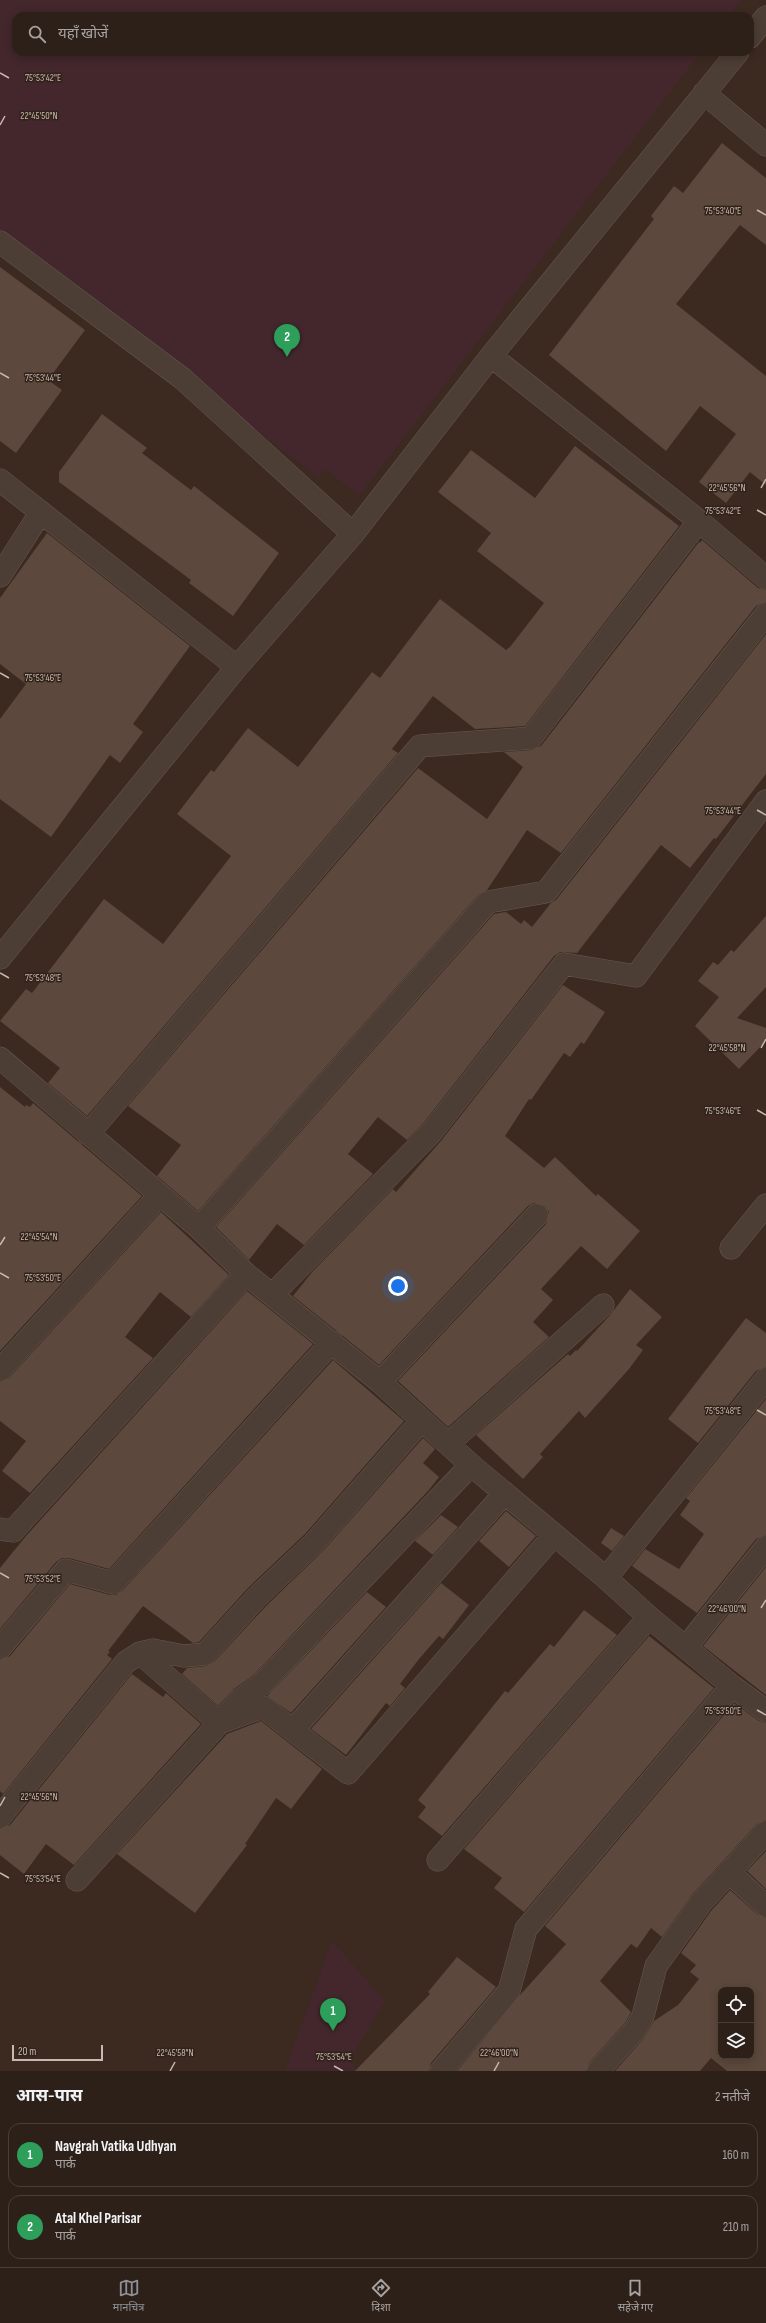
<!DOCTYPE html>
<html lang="hi">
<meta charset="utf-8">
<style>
:root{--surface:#2d2019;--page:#352822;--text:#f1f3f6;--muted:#a7a3a2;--line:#483e38;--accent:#8c9099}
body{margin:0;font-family:"Sofia Sans Condensed","Noto Sans Devanagari",sans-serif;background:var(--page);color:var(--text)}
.controls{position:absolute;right:12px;bottom:12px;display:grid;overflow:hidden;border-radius:8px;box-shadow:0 2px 10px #0003}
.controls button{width:36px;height:36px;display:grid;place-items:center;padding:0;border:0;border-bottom:1px solid var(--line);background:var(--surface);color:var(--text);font:20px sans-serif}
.scale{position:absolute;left:12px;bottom:10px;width:91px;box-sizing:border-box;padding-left:4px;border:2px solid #c8b9b0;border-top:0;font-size:11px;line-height:14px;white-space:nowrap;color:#c8b9b0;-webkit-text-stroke:3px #31221a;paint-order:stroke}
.you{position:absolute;left:398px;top:1286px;width:14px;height:14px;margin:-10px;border:3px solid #fff;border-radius:50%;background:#1a73e8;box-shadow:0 0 0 6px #1a73e833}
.badge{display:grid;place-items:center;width:26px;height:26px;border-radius:50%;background:var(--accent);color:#fff;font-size:13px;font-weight:700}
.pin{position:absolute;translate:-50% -33px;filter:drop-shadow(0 1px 2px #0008)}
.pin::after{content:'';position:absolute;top:21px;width:14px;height:12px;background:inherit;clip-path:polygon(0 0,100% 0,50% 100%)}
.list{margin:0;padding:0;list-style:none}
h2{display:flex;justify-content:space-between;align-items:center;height:52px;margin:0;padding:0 16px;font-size:17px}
h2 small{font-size:13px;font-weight:400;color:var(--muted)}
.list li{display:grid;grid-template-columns:26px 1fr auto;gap:12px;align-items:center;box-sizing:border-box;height:64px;margin:0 8px 8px;padding:0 8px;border:1px solid var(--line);border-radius:12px}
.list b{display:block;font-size:15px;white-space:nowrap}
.list p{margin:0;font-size:13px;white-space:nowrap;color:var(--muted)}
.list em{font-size:13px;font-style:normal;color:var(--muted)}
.icon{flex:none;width:22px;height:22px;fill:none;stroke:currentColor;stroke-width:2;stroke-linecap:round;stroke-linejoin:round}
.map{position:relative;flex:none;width:766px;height:2071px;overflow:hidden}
.search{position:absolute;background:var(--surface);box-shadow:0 2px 10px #0003;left:12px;right:12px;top:12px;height:44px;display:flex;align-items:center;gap:10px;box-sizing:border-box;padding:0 14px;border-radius:12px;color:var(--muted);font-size:15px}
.sheet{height:196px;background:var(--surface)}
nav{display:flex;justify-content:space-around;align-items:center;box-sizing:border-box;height:56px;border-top:1px solid var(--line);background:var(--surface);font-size:11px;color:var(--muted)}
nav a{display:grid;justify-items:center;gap:2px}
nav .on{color:var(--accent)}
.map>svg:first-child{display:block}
</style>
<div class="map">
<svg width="766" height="2071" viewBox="0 0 766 2071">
<rect width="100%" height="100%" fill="#3c2a21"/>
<path fill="#43272d" d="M0,0H741L729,16H16V52H701L359,496L325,469L319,478L0,235Z
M332,1941L385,2001L349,2061L358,2071H285Z"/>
<path fill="#5c483c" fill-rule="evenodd" d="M722,143L766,178V245L740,225L676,304L766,376V485L750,472L726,503L699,482L736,434L700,406L666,451L549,355L654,219L651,216L674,186L683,193Z
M0,267L85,330L48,380L62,390L16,453L0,441Z
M102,414L147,448L142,453L191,490L194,486L279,553L233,616L189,583L191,580L59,482V472Z
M575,446L679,526L525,726L475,729L433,696L392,749L398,753L87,1116L48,1083L60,1068L0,1021L26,989L32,993L104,899L163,944L231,856L177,814L211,770L214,772L248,728L298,767L372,672L380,678L440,599L506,650L510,647L544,603L477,551L491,533L438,492L471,450L535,498Z
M47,533L190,646L133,724L143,732L120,763L110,755L51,837L0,799V719L26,684L0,664V598Z
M702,540L758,588L766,590V602L756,606L561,853L527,830L487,890L479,894L198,1211L157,1176L181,1145L128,1106L418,768L487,819L523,767L504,752L532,750L541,746L699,542L700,543Z
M766,634V774L716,839L714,838L690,868L661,845L577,953L560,952L554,956L422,1125L407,1140L378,1117L348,1154L373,1174L304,1245L277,1224L249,1260L216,1227L494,914L506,912L521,924L524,920L532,927L551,903L556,900Z
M766,916V987L737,1018L766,1028V1041L739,1069L695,1026L719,997L698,981L713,962L718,965L731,950L734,952Z
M563,985L605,1012L584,1044L581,1042L570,1057L564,1053L531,1100L529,1099L505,1136L544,1168L555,1157L596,1196L598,1194L640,1231L607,1269L581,1246L541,1289L553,1300L533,1322L549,1337L448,1427L398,1381L546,1224L549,1212L545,1206L534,1203L528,1206L379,1365L293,1296L313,1271L393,1189L396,1192L440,1142Z
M0,1087L25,1107L26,1105L30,1107L33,1103L142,1196L0,1351Z
M161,1212L229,1275L191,1317L160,1292L125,1337L153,1358L30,1493L2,1471L26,1441L0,1421V1382L9,1378Z
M630,1289L662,1317L636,1345L643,1350L629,1369L585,1418L579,1411L540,1454L543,1457L523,1479L476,1435L568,1354L570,1356L576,1350L577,1351L611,1314Z
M247,1291L313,1344L109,1569L69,1558H62L56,1562L0,1629V1568L26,1536Z
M746,1318L766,1333V1367L756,1371L698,1443L668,1419Z
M333,1360L404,1421L305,1534L248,1588L199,1642L193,1643L143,1606L108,1651L110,1652L107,1655L112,1659L3,1794L0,1791V1660L10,1656L70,1584L110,1595H116L122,1591Z
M766,1399V1535L756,1539L697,1613L632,1566L645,1549L679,1569L704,1534L680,1515L690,1501L686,1498Z
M423,1438L435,1449L423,1463L439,1477L428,1491L254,1675L234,1689L218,1706L182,1674L187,1668L206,1666L214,1662L266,1606L323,1551Z
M506,1511L536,1536L509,1567L479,1541Z
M441,1515L458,1527L433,1555L415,1541Z
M611,1528L624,1536L612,1551L601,1543Z
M766,1567V1695L703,1646Z
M441,1583L469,1605L443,1639L439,1636L419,1659L400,1684L405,1688L390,1706L386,1703L346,1755L311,1729Z
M367,1592L386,1607L291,1713L267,1696Z
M584,1610L617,1635L442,1836L418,1817L426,1807L418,1800L505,1691L508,1693L550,1644L554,1647Z
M649,1636L714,1688L524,1912L494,1888L502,1878L464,1849Z
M132,1674L163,1697L166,1693L201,1724L74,1865L46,1844L24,1874L0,1855V1829L10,1825Z
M734,1703L759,1721L766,1723V1820L757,1824L692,1895L662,1937L651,1928L637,1948L631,1944L600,1981L631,2012L625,2023L589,2063L586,2071H457L521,1994L566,1944L545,1926Z
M261,1721L322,1769L291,1809L276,1798L245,1844L247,1845L195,1913L117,1854L227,1734Z
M766,1851V1889L747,1871Z
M730,1890L758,1915L766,1918V2071H727L711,2058L700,2071H615L644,2038L654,2021L678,2005L699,1979L690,1972L696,1965L681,1953L711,1911ZM721,1990H751V2056H721Z
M457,1957L496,1987L431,2063L429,2071H355L430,1994L428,1992Z"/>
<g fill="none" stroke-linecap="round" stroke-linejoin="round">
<g stroke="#675850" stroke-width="23">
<path id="minor" d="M750,37L766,17
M704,93L766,145
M0,242L183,379L353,534
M491,356L699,521L766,578
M0,480L237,667
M0,576L41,512
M0,958L237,667L353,534L491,356L738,52
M0,1058L199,1228L246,1274L380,1382L471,1465L606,1578L649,1617L732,1686L766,1711
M88,1134L420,746L531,738L699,521
M199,1228L488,902L546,892L766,614
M731,1248L766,1205
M273,1294L431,1133L564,964L636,976L766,801
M0,1370L159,1196
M380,1382L537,1215
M448,1444L603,1305
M0,1529L13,1531L246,1274
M606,1578L766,1379
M686,1647L766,1547
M0,1648L66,1570L113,1583L332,1342
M140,1653L219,1723L263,1707L348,1773L554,1535
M293,1730L505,1493
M0,1817L126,1662L140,1653L153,1650L184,1656L205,1654L257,1597L314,1543L421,1421
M438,1860L649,1617
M730,1873L766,1906
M77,1880L241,1699L262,1684L471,1465
M441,2071L509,1991L526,1929L732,1686
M598,2071L635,2030L643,2016L656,1966L701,1903L766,1832"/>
</g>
<use href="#minor" stroke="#4c3d35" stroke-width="22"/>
</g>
<path fill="none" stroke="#c8b9b0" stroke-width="1.5" d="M0,73L9,78M0,125L5,116M757,210L766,215M0,373L9,378M761,488L766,479M757,510L766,515M0,673L9,678M757,810L766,815M0,973L9,978M761,1048L766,1039M757,1110L766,1115M0,1245L5,1237M0,1273L9,1278M757,1410L766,1415M0,1573L9,1578M761,1608L766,1600M757,1710L766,1715M0,1806L5,1797M0,1873L9,1878M334,2066L343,2071M170,2071L175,2062M494,2071L499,2062"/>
<g font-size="10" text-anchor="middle" fill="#c8b9b0" stroke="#31221a" stroke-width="3" stroke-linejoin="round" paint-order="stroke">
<text x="43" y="81">75°53'42"E</text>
<text x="39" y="119">22°45'50"N</text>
<text x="723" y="214">75°53'40"E</text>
<text x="43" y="381">75°53'44"E</text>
<text x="727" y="491">22°45'56"N</text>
<text x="723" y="514">75°53'42"E</text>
<text x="43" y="681">75°53'46"E</text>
<text x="723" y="814">75°53'44"E</text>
<text x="43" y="981">75°53'48"E</text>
<text x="727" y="1051">22°45'58"N</text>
<text x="723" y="1114">75°53'46"E</text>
<text x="39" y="1240">22°45'54"N</text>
<text x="43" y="1281">75°53'50"E</text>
<text x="723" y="1414">75°53'48"E</text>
<text x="43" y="1582">75°53'52"E</text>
<text x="727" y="1612">22°46'00"N</text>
<text x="723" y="1714">75°53'50"E</text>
<text x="39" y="1800">22°45'56"N</text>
<text x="43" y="1882">75°53'54"E</text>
<text x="175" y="2056">22°45'58"N</text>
<text x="499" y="2056">22°46'00"N</text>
<text x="334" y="2060">75°53'54"E</text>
</g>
</svg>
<div class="controls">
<button><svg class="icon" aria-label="locate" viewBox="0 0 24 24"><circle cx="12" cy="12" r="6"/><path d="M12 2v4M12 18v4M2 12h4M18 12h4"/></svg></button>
<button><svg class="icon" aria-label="layers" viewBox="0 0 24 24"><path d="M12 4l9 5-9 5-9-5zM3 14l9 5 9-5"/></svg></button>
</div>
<div class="scale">20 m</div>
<div class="you"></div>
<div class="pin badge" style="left:333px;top:2031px;background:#2e9e5b">1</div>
<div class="pin badge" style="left:287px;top:357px;background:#2e9e5b">2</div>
<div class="search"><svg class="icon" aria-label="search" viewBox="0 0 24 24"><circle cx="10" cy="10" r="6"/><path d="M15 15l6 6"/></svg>यहाँ खोजें</div>
</div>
<section class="sheet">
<h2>आस-पास<small>2 नतीजे</small></h2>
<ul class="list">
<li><span class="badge" style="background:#2e9e5b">1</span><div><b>Navgrah Vatika Udhyan</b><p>पार्क</p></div><em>160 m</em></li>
<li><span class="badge" style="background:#2e9e5b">2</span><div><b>Atal Khel Parisar</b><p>पार्क</p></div><em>210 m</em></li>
</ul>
</section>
<nav>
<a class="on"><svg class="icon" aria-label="map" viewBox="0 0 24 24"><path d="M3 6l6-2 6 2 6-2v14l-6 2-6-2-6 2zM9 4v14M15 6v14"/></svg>मानचित्र</a>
<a><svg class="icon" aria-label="directions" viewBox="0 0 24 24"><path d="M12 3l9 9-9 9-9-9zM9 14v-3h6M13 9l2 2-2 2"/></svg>दिशा</a>
<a><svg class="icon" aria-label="saved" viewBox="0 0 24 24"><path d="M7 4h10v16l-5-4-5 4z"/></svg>सहेजे गए</a>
</nav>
